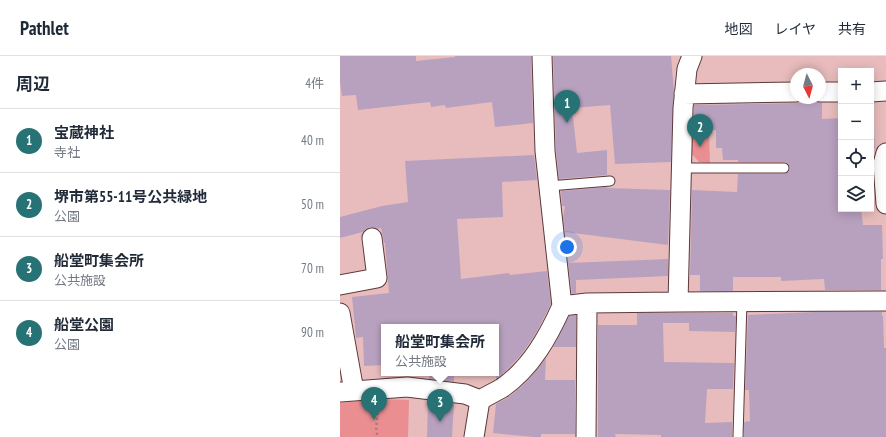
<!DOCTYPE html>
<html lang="ja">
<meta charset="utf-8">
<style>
:root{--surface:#fff;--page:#f6f6f7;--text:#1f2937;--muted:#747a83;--line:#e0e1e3;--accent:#277274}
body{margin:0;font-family:"PT Sans Narrow","Noto Sans JP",sans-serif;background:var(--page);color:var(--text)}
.controls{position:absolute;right:12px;top:12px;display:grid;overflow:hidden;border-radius:0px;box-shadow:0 2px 10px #0003}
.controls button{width:36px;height:36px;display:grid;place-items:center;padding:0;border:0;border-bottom:1px solid var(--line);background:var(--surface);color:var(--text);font:20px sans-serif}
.compass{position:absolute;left:450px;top:12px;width:36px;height:36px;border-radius:50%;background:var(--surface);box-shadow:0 2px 10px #0003;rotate:174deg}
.you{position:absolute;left:227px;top:191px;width:14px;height:14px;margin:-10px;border:3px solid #fff;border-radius:50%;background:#1a73e8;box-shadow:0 0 0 6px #1a73e833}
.badge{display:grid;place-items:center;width:26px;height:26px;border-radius:50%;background:var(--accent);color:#fff;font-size:13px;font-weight:700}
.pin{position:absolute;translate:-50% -33px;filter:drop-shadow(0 1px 2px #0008)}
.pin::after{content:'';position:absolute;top:21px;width:14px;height:12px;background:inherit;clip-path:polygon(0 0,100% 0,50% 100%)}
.popup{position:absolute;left:41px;top:268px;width:118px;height:52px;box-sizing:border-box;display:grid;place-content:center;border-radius:0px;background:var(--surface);filter:drop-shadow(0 1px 3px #0005);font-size:13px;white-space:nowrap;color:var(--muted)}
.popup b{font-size:15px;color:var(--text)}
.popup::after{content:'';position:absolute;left:50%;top:100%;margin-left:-8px;border:8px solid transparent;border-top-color:var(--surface)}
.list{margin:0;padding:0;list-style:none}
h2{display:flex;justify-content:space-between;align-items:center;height:52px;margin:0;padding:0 16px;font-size:17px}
h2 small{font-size:13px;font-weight:400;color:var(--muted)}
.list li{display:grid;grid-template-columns:26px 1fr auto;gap:12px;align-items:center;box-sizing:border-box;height:64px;padding:0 16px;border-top:1px solid var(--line)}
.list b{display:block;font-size:15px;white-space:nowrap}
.list p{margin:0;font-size:13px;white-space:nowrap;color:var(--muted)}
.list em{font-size:13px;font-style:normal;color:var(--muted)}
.icon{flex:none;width:22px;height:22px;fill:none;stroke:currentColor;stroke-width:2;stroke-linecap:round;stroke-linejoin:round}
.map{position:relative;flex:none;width:546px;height:381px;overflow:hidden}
header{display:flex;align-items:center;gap:24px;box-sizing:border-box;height:56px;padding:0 20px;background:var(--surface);border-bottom:1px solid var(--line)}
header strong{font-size:19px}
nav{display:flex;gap:22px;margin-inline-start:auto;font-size:14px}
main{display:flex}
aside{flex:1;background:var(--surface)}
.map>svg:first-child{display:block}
</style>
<header>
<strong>Pathlet</strong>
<nav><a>地図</a><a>レイヤ</a><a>共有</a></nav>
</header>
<main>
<aside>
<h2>周辺<small>4件</small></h2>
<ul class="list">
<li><span class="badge">1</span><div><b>宝蔵神社</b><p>寺社</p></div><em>40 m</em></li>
<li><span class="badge">2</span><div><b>堺市第55-11号公共緑地</b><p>公園</p></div><em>50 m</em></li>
<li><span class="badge">3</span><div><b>船堂町集会所</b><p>公共施設</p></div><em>70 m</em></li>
<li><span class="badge">4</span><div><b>船堂公園</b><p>公園</p></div><em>90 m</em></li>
</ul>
</aside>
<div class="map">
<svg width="546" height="381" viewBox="0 0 546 381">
<rect width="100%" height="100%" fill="#e8bcbc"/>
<path fill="#ea8e91" d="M369,79L370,107L359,106L352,98L351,80Z
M38,343L69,344L68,381H0V347Z"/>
<path fill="#b8a1bf" d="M0,0H76V5L115,1V0H191L193,67L155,71L152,46L106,52L105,49L91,51L90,46L18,54L16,39L2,40L0,26Z
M213,0H331L334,35L331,106L275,108L270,49L232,52L237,97L267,94V119L219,123L216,94Z
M474,45L482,47V63L501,62V153H521L523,169H542L543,203H541V234H485L484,223L441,225V221H393V235H360V219H350L352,134L397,136L398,118H444L449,115L450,112L447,107L444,106H398V104H383L382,92H376V74L353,75L354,49L456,47Z
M531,60H533L535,92H531Z
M194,99L197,124L162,126L163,161L117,163L121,223L169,217L170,219L207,215L211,248L195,279L181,299L165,316L156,323V271H83V269L44,271V309L24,310L23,281L16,282L12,241L49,237L45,187H44L41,172L37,173L30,171L26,173L23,176L0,182V161L42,150L68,146L65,105Z
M267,131V132L330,134L328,189L225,176L223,162L225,150H222L221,135Z
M328,203V220L236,224V237L232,238L228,207Z
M475,256H542V260H543L544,292H546V381H404V366L410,365L409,334H405L408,259Z
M297,257H393V260H396L395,276L349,275V267H323L324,306L394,307L393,333H367L365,367L392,366V381H321V379L275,378L276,381H258V269H297Z
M236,259V291H213L229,260Z
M206,302L205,324H235V378H201V381H194L153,377L156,348L167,342L180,332L190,322Z
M89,317H114V326L89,323Z
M88,345L114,348L112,381H87Z"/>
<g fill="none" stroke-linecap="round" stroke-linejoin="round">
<g stroke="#5c393a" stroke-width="11">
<path id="service" d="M342,112H444
M209,130L270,125
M398,381L402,245"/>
</g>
<g stroke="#5c393a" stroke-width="21">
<path id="minor" d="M202,0L205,95L222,250
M480,36H501
M531,36L546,35
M344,38L456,36
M546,97L543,108L546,148
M0,229L37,222L32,182
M338,246L546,245
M0,257L14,335
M0,336L67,331L125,338L140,344
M134,381L140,344C147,340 155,336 162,332C191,312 208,281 222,250L247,247L338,246L343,52L347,13L352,0
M246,381L247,247"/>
</g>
<path stroke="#9f7f7f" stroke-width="2.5" stroke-dasharray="2 3" stroke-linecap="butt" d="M38,352L36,376L39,381"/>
<use href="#service" stroke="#fff" stroke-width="9"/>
<use href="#minor" stroke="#fff" stroke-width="19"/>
</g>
</svg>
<div class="controls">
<button>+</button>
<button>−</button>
<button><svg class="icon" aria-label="locate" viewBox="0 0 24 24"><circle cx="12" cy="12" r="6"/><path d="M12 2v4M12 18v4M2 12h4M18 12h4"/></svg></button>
<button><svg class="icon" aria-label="layers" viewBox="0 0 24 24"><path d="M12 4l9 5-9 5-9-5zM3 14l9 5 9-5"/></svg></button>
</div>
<svg class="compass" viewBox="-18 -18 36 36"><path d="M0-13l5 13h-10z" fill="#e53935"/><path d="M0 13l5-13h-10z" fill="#747a83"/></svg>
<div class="you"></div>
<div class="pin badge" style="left:227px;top:67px">1</div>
<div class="pin badge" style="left:360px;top:91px">2</div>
<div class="pin badge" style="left:100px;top:366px">3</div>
<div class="popup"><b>船堂町集会所</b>公共施設</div>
<div class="pin badge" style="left:34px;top:364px">4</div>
</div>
</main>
